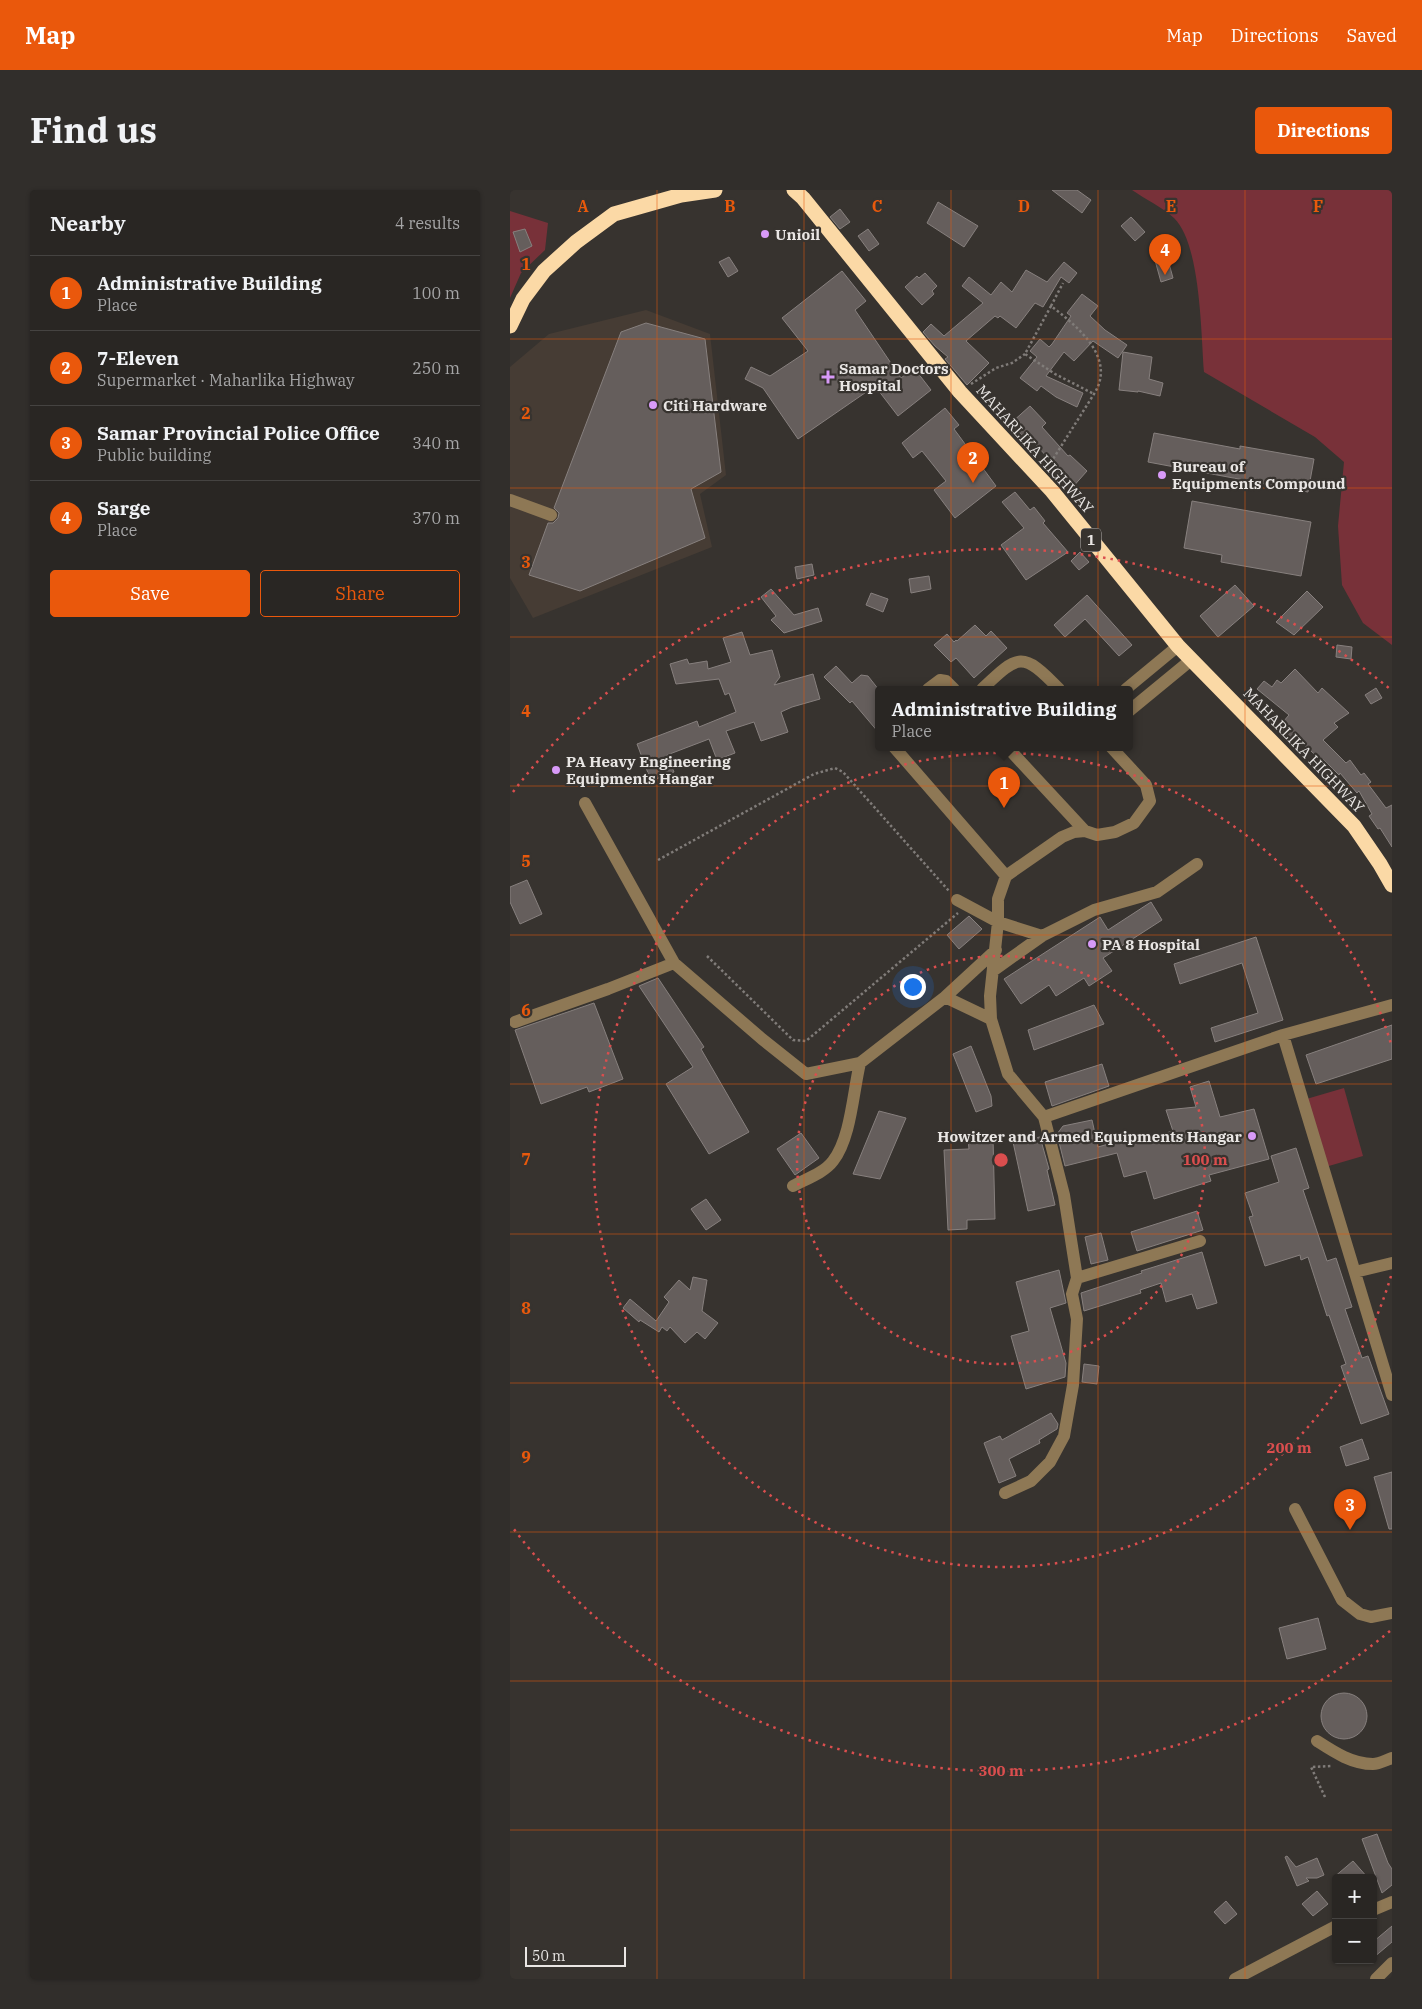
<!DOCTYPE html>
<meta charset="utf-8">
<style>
:root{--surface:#292623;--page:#312e2b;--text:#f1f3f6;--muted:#a5a5a6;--line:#454341;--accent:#ea580c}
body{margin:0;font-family:"IBM Plex Serif",serif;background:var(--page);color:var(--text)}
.controls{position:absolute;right:15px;bottom:15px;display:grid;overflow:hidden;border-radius:5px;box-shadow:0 1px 4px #0004}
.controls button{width:45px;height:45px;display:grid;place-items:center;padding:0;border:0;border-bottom:1px solid var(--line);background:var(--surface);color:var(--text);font:25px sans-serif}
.scale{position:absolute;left:15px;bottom:12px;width:101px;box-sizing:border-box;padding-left:5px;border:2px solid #e9e6e4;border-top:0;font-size:14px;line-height:18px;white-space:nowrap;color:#e9e6e4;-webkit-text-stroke:4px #37332f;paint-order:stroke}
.you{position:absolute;left:402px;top:796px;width:18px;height:18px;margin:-12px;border:4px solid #fff;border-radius:50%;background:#1a73e8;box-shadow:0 0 0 8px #1a73e833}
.badge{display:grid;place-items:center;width:32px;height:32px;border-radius:50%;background:var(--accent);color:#fff;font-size:16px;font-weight:700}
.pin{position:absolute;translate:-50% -41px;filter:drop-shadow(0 1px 2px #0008)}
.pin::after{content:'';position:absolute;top:26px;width:18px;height:15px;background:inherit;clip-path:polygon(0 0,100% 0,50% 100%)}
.popup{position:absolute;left:365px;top:496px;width:258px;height:65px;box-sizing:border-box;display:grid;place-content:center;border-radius:5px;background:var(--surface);filter:drop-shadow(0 1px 4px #0005);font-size:16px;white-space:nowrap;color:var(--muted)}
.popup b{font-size:19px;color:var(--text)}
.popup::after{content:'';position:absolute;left:50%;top:100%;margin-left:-10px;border:10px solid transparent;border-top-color:var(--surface)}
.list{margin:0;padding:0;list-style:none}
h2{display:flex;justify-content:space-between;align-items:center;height:65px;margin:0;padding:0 20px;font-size:21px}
h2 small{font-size:16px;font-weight:400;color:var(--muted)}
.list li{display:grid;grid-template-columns:32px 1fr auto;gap:15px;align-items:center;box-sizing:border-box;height:75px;padding:0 20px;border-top:1px solid var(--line)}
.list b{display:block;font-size:19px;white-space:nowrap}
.list p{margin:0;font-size:16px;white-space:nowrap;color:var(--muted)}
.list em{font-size:16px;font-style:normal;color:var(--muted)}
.actions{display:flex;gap:10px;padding:15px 20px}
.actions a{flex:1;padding:11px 0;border:1px solid var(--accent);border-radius:5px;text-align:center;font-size:18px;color:var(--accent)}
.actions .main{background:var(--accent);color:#fff}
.map{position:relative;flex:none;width:882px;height:1789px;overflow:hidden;border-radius:5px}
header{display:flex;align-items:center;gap:30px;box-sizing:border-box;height:70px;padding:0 25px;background:var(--accent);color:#fff}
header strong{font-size:24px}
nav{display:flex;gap:28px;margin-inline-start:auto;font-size:18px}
.intro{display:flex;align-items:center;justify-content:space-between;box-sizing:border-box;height:120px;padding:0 30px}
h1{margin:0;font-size:35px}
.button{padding:12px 22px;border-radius:5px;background:var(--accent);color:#fff;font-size:18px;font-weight:700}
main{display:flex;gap:30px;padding:0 30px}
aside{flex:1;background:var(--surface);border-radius:5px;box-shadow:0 1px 4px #0004}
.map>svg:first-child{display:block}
</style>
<header>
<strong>Map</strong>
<nav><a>Map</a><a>Directions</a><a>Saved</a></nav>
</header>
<div class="intro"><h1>Find us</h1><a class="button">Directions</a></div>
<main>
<aside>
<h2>Nearby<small>4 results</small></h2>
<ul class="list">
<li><span class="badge">1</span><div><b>Administrative Building</b><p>Place</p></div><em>100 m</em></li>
<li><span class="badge">2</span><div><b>7-Eleven</b><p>Supermarket · Maharlika Highway</p></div><em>250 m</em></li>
<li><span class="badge">3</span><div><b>Samar Provincial Police Office</b><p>Public building</p></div><em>340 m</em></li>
<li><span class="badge">4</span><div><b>Sarge</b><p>Place</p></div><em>370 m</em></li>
</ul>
<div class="actions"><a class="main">Save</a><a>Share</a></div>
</aside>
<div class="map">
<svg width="882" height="1789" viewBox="0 0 882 1789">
<rect width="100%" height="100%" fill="#37332f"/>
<path fill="#463c34" d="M136,120L200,144L216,285L190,304L202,357L23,428L0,388V177L39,144Z"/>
<path fill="#783139" d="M622,0H882V455L853,433L832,395L828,336L834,272L805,247L694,182C691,145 691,54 664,28C652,17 635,9 622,0Z
M0,21L38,33L35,60L11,83L0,108Z
M834,898L853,966L812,978L793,910Z"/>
<path fill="#655e5c" stroke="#87807e" d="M542,0H567L581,10L572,23Z
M428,12L468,36L454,57L417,33Z
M330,19L340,32L330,39L320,27Z
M621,27L635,42L625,51L611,36Z
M15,39L22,56L10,62L3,42Z
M358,39L369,54L359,61L348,46Z
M655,59L663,88L651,92L643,63Z
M219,67L228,81L218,87L209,72Z
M554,72L567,83L559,93L551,87L533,117L525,113L506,138L490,126L488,128L485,126L456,151L479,173L457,195L435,169L438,167L425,156L413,142L421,134L434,146L473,113L452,96L459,87L481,105L491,92L502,102L516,80L537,92Z
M332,81L356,111L345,120L391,188L404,178L421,200L388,226L365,196L288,249L253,198L235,189L241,177L260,186L298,161L272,128Z
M415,83L427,96L422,101L424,104L412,115L395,97L407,86L409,88Z
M572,104L588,116L580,126L595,140L617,155L608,168L583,151L564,171L554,162L536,186L573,203L567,217L546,207L531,196L527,201L510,188L527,167L520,161L530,149L539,157L542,154L561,126L557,123Z
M136,133L195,149L211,282L181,299L195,348L70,401L19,385L38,333H43L48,328L49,323L44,318L111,142Z
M613,162L642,167L639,189L653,193L650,206L628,201V202L609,200Z
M520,216L536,233L532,237L558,266L560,265L577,281L561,299L543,283L547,278L520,248L517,251L501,233Z
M435,218L449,235L444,239L486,296L445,328L424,300L436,291L412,261L403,268L392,253Z
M644,243L730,259V256L804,269L798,302L638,272Z
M505,302L520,320L524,317L535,331L533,333L558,362L516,390L491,355L514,338L492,312Z
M682,311L801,332L791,386L711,372L712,365L674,358Z
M570,362L579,372L569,380L561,371Z
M302,374L304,385L287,389L285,377Z
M419,386L421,399L401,403L399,389Z
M725,395L744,416L708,447L690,426Z
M261,399L284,425L308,418L312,431L274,443L261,430L266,426L251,407Z
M797,401L813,417L784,445L766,432Z
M361,403L378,409L373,422L356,415Z
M577,405L622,455L609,466L575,429L555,447L544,435Z
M465,435L476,446L481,441L497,458L464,488L446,468L441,472L424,455L437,444L444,452L446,450L447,451Z
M232,442L240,465L262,460L270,487L264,495L303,484L310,509L282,517L271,522L278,542L251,551L244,532L216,541L225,563L207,570L199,549L157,565L164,582L141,591L127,554L187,531L189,537L226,522L219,503L215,505L209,489L166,494L160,474L177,469L179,474L197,471L198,479L221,472L213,448Z
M827,455L842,457L841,469L826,467Z
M326,476L342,493L351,485L358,486L369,500V543L342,511L340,513L314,487Z
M785,479L808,503L812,498L839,523L824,533L828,537L813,550L836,573L840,570L851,585L854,583L861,592L858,594L876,618L882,615V657L870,638L868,639L859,626L862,624L849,601L847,603L830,583L829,585L813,569L811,570L783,545L779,549L767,539L779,525L747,499L754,491L762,497L767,490L771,493Z
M866,498L872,508L861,514L855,505Z
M17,690L32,724L10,734L0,712V697Z
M641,712L652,730L593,768L602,781L579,796L574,788L546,806L539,795L511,814L494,789L590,727L598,740Z
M459,726L472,739L449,759L437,745Z
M746,747L773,830L705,852L701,838L748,823L732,773L670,794L664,774Z
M148,788L194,857L191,859L239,942L199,964L156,894L183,877L129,796Z
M84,813L113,889L79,902L77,897L31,914L5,840Z
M584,815L594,834L524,860L518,840Z
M882,835V869L806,894L796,865Z
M461,856L481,906L482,916L466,922L443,864Z
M592,874L599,896L542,916L535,892Z
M699,891L710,927L744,919L759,969L699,985L701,991L644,1009L636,981L614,987L607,963L555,976L547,944L553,936L582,930L588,957L619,948L621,953L663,941L656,920L686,917L680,897Z
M369,921L396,928L370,989L343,984Z
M291,943L309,968L285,985L267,959Z
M530,947L539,979L537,980L545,1015L518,1021L503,952Z
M483,948L485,1029L457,1030V1039L438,1040L434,960L459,959L458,949Z
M786,958L799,998L793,1000L817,1071L826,1068L842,1117L835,1119L852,1168L858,1166L879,1224L851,1234L831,1176L836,1174L819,1125L817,1126L798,1067L791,1070L790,1065L755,1076L739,1027L743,1026L735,1003L769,992L761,966Z
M196,1009L211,1030L196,1040L181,1019Z
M687,1021L693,1040L627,1061L621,1042Z
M591,1043L598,1070L581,1074L575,1047Z
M692,1062L707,1113L687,1119L682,1104L656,1112L651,1093L630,1100L631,1103L574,1121L571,1103L632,1083L631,1081Z
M549,1080L556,1113L540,1118L556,1173L555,1187L516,1199L501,1146L519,1141L506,1092Z
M183,1087L197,1090L192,1121L208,1133L195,1149L187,1142L175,1153L160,1137L157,1141L152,1137L149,1142L130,1130L129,1132L113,1118L120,1109L146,1131L159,1112L154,1107L169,1090L180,1100Z
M574,1174L589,1176L587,1194L572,1192Z
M541,1223L548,1234L547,1239L529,1250L530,1253L499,1269L506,1286L489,1293L474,1253L490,1246L492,1250Z
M852,1249L859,1269L836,1276L830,1257Z
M882,1282V1339H879L864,1287Z
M808,1428L816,1459L777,1469L769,1438Z
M811 1526a23 23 0 1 1 46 0a23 23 0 1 1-46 0Z
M867,1644L878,1673L882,1679V1695L872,1703L852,1649Z
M777,1666L786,1677L807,1668L814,1685L807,1688H796L799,1691L787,1696L775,1667Z
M843,1671L858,1688H823Z
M807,1701L818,1714L803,1726L792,1714Z
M716,1711L727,1724L715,1734L704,1722Z
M882,1736V1752L863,1768V1752Z"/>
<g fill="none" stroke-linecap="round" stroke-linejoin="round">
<path stroke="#807c79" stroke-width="2.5" stroke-dasharray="2.5 2.5" stroke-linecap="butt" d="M541,116L553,93
M461,194L486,178L502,173L515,164
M538,277L584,204C607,168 567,136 541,116L515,164L545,184L584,204
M148,670L304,584L325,578L333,582L439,701
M197,766L283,850L296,851L448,723
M815,1607L801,1577L821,1576"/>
<path stroke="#8e7855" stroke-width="12" d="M0,310L41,325
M418,499L430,490L436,491L444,499
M472,499C508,465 512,460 549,499
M616,499L668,456
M619,521L681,470
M384,557L496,686
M497,557L575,641
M75,613L164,773L252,849L296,884L350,873L435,807L486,760
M447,710L488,732L532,746
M484,780L532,746L584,720L647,702L687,674
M435,807L481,829
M5,832L98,799L164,773
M773,845L882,1205
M534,927L773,845L882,815
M283,996C296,989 314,983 323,971C341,948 343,902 350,873
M845,1082L882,1073
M567,1088L690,1051
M495,1303L521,1291L540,1272L554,1246L563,1195L567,1129L562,1104L567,1088L554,1005L534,927L498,884L481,829L480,806L488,732V709L496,686L552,647L564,642L575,641L587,645L605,642L624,633L640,611L636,595L601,557
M785,1319L832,1410L850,1424L861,1427L882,1423
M807,1551C824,1562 842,1574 863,1574C869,1574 876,1570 882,1568
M863,1720L882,1712
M725,1789L826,1736
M866,1789L882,1773"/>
<path stroke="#fbd9a6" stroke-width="15" d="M284,0L293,8L450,202L542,301L668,456L844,636L870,674L882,695
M0,136L13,109L34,81L66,52L104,24L171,5L205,0"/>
</g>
<path fill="none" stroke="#e8590c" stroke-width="1" stroke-opacity="0.55" d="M147,0V1789M294,0V1789M441,0V1789M588,0V1789M735,0V1789M0,149H882M0,298H882M0,447H882M0,596H882M0,745H882M0,894H882M0,1044H882M0,1193H882M0,1342H882M0,1491H882M0,1640H882"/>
<g fill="none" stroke="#da4e4e" stroke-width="2.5" stroke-dasharray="2.5 5">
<circle cx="491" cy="970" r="204"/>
<path d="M881 1086A407 407 0 1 1 881 854"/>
<path d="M880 1441A611 611 0 0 1 3 1338M3 602A611 611 0 0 1 880 499"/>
</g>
<g fill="#d89af8" stroke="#37332f" stroke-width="2">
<circle cx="255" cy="44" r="5"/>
<path d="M315.5 179.5h5v5h5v5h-5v5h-5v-5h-5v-5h5z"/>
<circle cx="143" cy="215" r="5"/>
<circle cx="652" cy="285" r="5"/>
<circle cx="46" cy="580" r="5"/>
<circle cx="582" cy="754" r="5"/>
<circle cx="742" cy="946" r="5"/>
</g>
<g text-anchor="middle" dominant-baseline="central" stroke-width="4.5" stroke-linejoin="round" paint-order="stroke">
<rect fill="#37332f" stroke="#b4b0ae" stroke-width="1" x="571" y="338.5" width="20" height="23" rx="4"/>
<g font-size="14" font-weight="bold" fill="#e9e6e4">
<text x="581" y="350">1</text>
</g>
<g font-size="15" font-weight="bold" fill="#e9e6e4" stroke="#37332f" text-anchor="start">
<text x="265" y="44">Unioil</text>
<text x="329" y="178">Samar Doctors<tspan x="329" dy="17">Hospital</tspan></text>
<text x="153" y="215">Citi Hardware</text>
<text x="662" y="276">Bureau of<tspan x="662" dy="17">Equipments Compound</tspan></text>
<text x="56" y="571">PA Heavy Engineering<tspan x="56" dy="17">Equipments Hangar</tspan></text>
<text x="592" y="754">PA 8 Hospital</text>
<text x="732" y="946" text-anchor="end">Howitzer and Armed Equipments Hangar</text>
</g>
<g font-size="15" fill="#e9e6e4" stroke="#37332f">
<text transform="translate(525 259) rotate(48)">MAHARLIKA HIGHWAY</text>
<text transform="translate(794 560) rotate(46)">MAHARLIKA HIGHWAY</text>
</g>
</g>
<g font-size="16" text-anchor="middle" font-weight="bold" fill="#e8590c" stroke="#37332f" stroke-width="4.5" stroke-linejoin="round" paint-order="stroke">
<text x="73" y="22">A</text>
<text x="220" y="22">B</text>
<text x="367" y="22">C</text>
<text x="514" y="22">D</text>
<text x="661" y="22">E</text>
<text x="808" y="22">F</text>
<text x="16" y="80">1</text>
<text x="16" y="229">2</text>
<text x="16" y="378">3</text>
<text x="16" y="527">4</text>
<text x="16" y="677">5</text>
<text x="16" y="826">6</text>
<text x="16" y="975">7</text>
<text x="16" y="1124">8</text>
<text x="16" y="1273">9</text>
</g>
<circle cx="491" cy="970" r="8" fill="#da4e4e" stroke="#37332f" stroke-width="2.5"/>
<g font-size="15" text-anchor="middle" font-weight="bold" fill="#da4e4e" stroke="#37332f" stroke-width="4.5" stroke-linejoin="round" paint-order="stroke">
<text x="695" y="975">100 m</text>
<text x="779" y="1263">200 m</text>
<text x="491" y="1586">300 m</text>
</g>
</svg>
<div class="controls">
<button>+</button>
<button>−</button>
</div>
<div class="scale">50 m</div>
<div class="you"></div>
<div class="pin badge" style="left:494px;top:618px">1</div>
<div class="popup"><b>Administrative Building</b>Place</div>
<div class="pin badge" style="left:463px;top:293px">2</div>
<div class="pin badge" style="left:840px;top:1340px">3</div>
<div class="pin badge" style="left:655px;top:85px">4</div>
</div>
</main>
